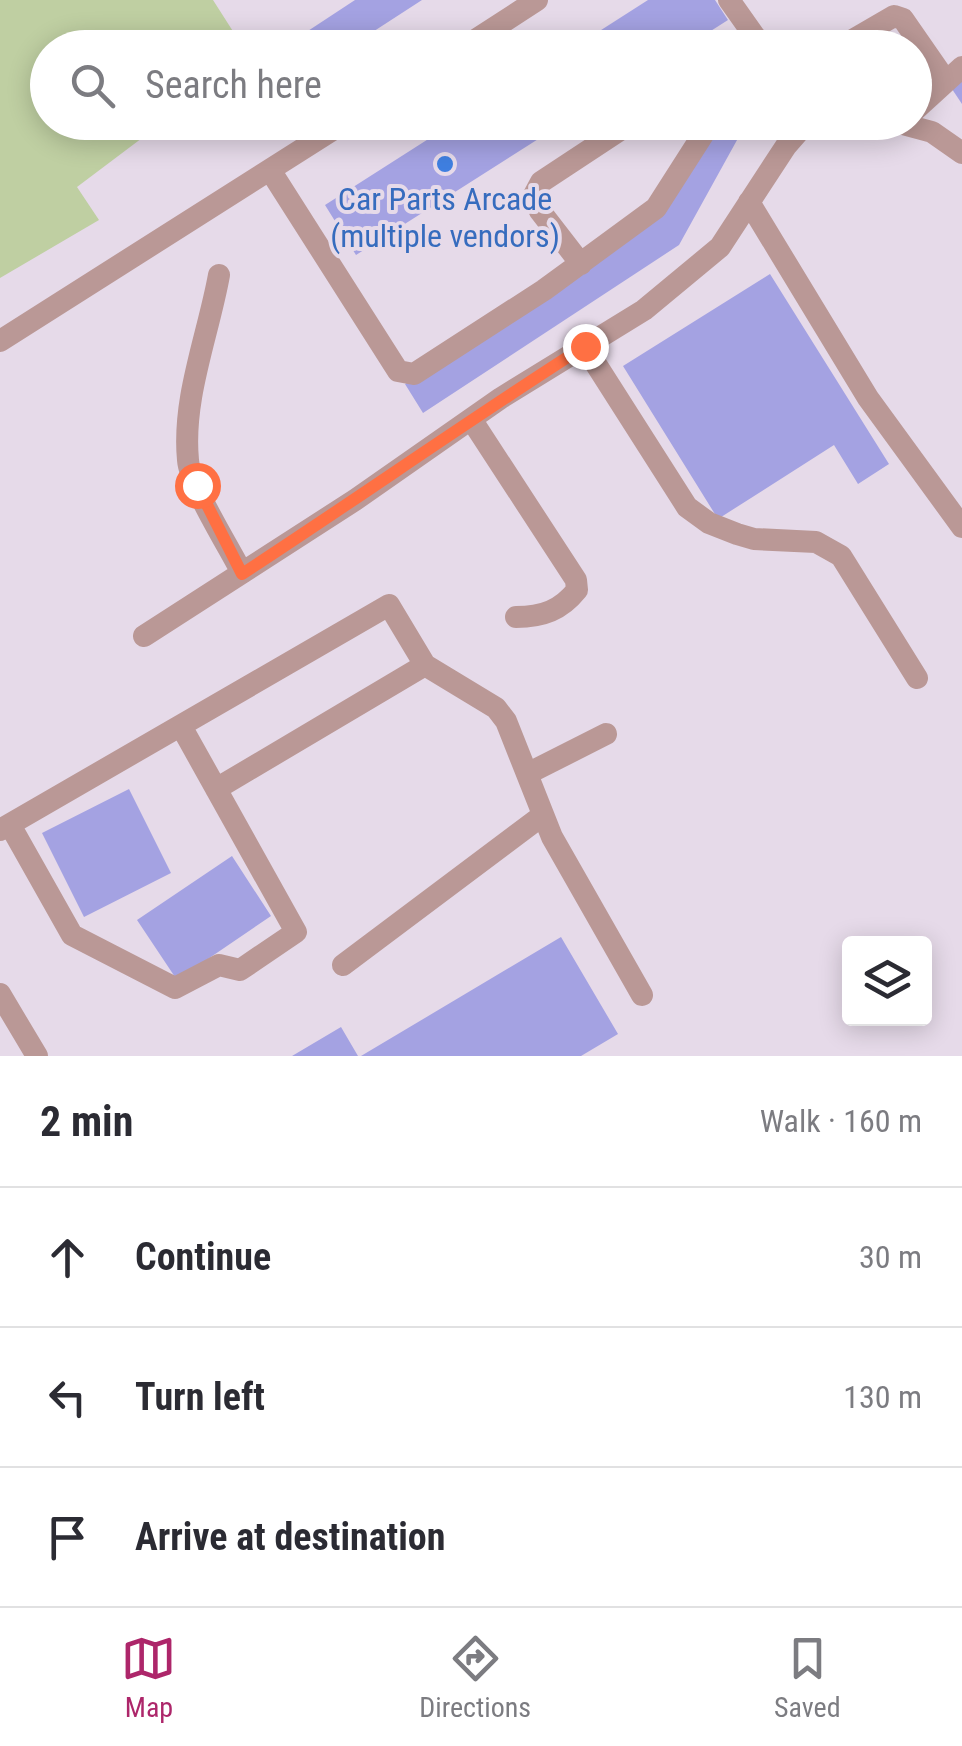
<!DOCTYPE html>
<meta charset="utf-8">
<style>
:root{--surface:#fff;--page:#f7f7f7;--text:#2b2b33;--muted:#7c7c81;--line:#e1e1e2;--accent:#ad266a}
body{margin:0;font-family:"Roboto Condensed",sans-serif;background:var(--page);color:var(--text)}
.controls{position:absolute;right:30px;bottom:30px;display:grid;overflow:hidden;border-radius:10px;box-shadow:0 5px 25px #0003}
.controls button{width:90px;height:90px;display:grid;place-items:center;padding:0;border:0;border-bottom:2px solid var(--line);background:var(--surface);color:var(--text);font:50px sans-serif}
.stop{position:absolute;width:30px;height:30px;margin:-22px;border:8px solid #ff7043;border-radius:50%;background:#fff}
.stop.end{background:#ff7043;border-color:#fff;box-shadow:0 2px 10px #0008}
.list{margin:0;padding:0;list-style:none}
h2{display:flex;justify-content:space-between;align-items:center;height:130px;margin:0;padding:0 40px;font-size:42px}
h2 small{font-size:32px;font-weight:400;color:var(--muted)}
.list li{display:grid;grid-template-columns:65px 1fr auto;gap:30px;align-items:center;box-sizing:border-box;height:140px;padding:0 40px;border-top:2px solid var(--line)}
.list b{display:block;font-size:38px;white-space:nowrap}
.list em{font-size:32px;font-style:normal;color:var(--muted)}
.icon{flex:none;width:55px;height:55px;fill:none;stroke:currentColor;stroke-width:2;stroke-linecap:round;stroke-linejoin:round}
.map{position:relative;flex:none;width:962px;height:1056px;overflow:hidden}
.search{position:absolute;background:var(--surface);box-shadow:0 5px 25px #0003;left:30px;right:30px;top:30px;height:110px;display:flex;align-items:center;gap:25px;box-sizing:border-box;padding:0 35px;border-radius:55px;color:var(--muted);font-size:38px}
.sheet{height:550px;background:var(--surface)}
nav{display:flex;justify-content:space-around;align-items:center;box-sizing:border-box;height:140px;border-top:2px solid var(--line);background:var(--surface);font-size:28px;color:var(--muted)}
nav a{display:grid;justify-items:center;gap:5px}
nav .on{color:var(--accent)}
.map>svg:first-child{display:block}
</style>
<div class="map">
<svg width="962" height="1056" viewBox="0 0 962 1056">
<rect width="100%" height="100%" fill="#e6dae9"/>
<path fill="#bfcfa2" d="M0,0H213L243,47L48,48V122L162,123L77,187L99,220L0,278Z"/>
<path fill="#a4a2e2" d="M355,0H422L348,48H282Z
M648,0H715L728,20L684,48H573Z
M962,78V104L950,86Z
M455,122H565L356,255L325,205Z
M716,122H747L679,245L423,413L405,384L659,218Z
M770,274L889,464L858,484L834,445L718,519L623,366Z
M129,789L171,873L84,917L42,833Z
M232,856L271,916L177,980L137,920Z
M561,937L618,1034L581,1056H361Z
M341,1027L358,1056H292Z"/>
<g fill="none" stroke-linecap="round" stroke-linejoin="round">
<path stroke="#ba9896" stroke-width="22" d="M729,0L763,48
M463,48L537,0
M839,48L894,16L903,19L946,81
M914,111L962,67
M895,122L932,132L962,153
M270,170L398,371L414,374L544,290L656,208L711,122
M749,202L868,398L962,527
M581,264L540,211L533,197L541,182L632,122
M219,275C208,336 182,398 188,460C190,486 229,547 242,573
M0,341L345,122
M585,347L687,507L709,523L737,534L754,539L816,542L841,556L917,678
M471,419L576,580L577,590C561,610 543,617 516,617
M144,636L355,500L501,398L644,310L720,247L786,146L807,122
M425,665L496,708L506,721L552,837L642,995
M527,774L606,734
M10,825L72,935L175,988L219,965L240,970L296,932L181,726
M0,830L389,605L425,665L216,789
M343,965L543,815
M0,994L37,1056"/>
</g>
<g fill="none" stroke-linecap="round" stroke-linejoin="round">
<path stroke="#ff7043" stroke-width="12" d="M197,485L242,574C357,499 469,420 585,346"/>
</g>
<circle fill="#3f7fe0" stroke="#e6dae9" stroke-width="4" cx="445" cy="164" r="10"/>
<g text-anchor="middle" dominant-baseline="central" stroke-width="8" stroke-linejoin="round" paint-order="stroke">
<g font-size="32" fill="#366cbe" stroke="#e6dae9">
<text x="445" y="199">Car Parts Arcade<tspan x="445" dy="37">(multiple vendors)</tspan></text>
</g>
</g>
</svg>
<div class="controls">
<button><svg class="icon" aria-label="layers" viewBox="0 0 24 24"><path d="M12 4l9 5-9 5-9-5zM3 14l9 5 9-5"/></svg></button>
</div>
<div class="stop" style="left:197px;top:485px"></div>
<div class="stop end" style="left:585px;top:346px"></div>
<div class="search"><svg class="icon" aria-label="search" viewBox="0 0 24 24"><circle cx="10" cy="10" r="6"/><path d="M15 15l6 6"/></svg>Search here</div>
</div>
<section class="sheet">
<h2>2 min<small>Walk · 160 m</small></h2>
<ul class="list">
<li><svg class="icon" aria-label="ahead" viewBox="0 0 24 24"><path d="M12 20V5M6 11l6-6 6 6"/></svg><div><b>Continue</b></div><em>30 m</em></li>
<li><svg class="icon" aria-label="left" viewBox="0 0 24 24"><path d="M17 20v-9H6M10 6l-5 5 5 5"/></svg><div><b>Turn left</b></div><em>130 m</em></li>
<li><svg class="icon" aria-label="arrive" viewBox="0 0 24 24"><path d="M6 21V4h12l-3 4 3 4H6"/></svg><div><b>Arrive at destination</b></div></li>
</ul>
</section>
<nav>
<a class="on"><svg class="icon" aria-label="map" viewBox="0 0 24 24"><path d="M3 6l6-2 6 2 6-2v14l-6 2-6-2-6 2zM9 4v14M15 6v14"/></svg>Map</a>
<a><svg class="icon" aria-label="directions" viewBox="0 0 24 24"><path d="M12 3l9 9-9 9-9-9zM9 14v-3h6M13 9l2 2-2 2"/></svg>Directions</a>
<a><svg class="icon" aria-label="saved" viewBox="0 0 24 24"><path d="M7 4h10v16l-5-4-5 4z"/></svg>Saved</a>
</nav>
